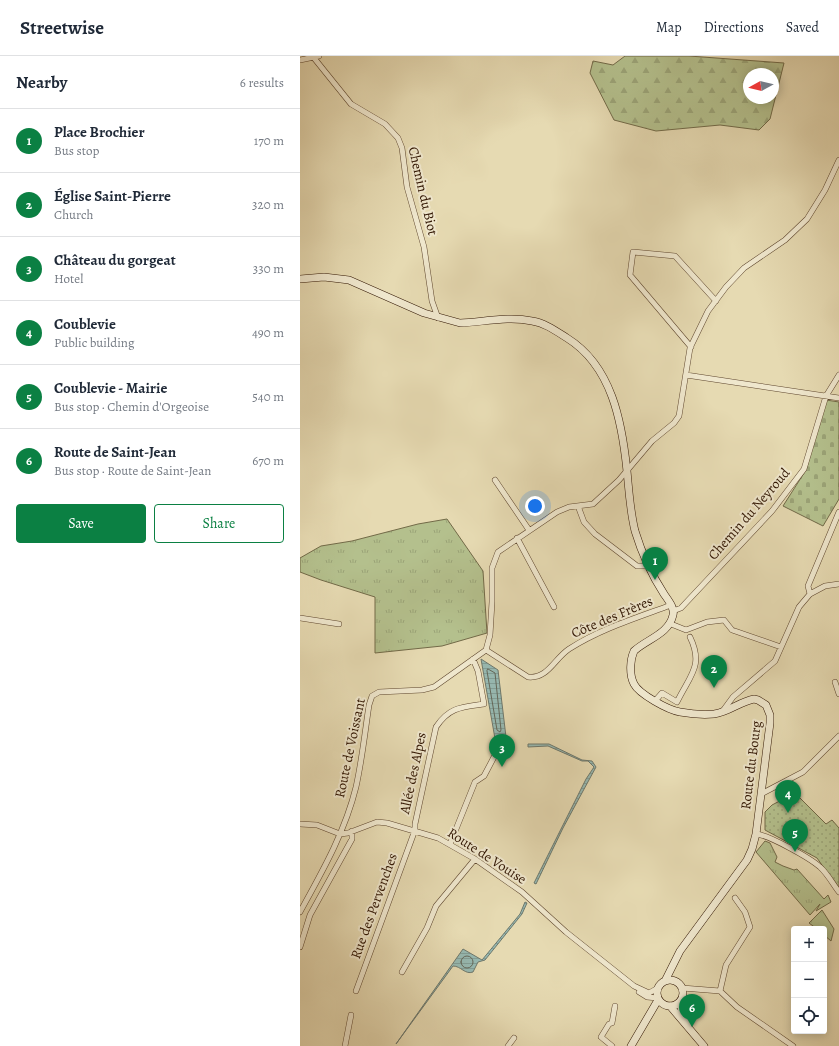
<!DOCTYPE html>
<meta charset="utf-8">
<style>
:root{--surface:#fff;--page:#f6f6f7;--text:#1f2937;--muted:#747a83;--line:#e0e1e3;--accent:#0b8043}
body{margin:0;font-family:Alegreya,serif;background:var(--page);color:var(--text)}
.controls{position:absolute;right:12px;bottom:12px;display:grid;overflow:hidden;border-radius:4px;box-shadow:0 2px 10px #0003}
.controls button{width:36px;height:36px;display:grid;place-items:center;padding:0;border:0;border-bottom:1px solid var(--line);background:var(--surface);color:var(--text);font:20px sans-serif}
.compass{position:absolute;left:443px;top:12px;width:36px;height:36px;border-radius:50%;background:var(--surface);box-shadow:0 2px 10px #0003;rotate:262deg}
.you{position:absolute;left:235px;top:450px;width:14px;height:14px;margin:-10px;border:3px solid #fff;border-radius:50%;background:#1a73e8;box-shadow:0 0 0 6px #1a73e833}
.badge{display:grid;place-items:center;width:26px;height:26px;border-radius:50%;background:var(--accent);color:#fff;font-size:13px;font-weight:700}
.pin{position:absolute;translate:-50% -33px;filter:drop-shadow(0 1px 2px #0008)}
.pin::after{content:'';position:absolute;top:21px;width:14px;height:12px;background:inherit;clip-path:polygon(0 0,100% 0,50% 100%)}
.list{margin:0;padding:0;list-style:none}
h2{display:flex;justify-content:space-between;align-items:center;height:52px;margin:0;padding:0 16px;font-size:17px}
h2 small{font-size:13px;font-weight:400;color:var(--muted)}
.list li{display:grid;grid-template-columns:26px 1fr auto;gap:12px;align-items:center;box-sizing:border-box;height:64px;padding:0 16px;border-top:1px solid var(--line)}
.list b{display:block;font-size:15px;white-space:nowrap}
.list p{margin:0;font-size:13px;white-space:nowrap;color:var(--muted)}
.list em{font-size:13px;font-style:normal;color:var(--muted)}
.actions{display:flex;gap:8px;padding:12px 16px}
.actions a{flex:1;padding:9px 0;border:1px solid var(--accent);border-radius:4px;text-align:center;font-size:14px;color:var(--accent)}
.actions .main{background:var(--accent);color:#fff}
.icon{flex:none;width:22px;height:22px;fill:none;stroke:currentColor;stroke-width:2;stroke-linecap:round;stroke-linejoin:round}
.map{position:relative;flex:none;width:539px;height:990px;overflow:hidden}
header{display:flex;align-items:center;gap:24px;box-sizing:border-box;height:56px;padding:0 20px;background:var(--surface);border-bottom:1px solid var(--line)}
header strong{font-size:19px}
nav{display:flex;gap:22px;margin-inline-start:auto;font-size:14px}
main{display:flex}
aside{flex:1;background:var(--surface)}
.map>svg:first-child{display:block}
</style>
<header>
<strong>Streetwise</strong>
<nav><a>Map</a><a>Directions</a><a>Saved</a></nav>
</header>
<main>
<aside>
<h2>Nearby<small>6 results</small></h2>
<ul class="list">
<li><span class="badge">1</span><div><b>Place Brochier</b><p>Bus stop</p></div><em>170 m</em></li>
<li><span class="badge">2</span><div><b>Église Saint-Pierre</b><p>Church</p></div><em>320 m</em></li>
<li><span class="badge">3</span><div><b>Château du gorgeat</b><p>Hotel</p></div><em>330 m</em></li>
<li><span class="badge">4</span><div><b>Coublevie</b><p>Public building</p></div><em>490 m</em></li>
<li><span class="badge">5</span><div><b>Coublevie - Mairie</b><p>Bus stop · Chemin d'Orgeoise</p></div><em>540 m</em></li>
<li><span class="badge">6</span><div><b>Route de Saint-Jean</b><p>Bus stop · Route de Saint-Jean</p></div><em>670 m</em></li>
</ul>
<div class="actions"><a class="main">Save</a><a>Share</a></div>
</aside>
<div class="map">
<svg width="539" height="990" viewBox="0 0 539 990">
<defs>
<pattern id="grass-tufts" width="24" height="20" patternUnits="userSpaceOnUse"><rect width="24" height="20" fill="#b4c08d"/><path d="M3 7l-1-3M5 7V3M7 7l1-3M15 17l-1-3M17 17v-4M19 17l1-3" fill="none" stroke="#9ba478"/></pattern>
<pattern id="forest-firs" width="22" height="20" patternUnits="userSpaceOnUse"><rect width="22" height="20" fill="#b4c08d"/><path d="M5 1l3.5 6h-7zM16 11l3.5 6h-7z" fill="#9ba478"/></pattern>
<pattern id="cemetery-stones" width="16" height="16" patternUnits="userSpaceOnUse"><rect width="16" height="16" fill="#b4c08d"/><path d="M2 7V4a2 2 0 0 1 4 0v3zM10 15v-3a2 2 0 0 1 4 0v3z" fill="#9ba478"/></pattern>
<pattern id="park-dots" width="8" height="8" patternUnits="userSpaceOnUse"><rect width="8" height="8" fill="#b4c08d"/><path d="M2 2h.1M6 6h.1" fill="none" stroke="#9ba478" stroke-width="1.8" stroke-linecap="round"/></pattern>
<pattern id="water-rules" width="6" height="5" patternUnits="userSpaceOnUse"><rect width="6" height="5" fill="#97bab3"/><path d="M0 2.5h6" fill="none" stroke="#829f98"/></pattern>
</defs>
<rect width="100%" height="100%" fill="#e6dab2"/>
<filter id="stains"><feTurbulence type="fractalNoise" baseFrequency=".005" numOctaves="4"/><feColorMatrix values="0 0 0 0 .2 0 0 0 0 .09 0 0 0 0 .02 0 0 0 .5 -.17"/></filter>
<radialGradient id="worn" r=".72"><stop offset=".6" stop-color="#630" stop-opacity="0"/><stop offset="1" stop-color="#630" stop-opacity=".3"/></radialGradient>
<path fill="url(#grass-tufts)" stroke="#726a48" d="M147,463L183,515L187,577L142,590L75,597V541L21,524L0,516V502L21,490L52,485L118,468Z
M465,785L470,787L477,801L475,806L483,810L494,814L497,813L524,843L528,839L531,846L516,855L520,848L510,859L456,796Z
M522,854L534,873L531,885L524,879V873H517L509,867Z"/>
<path fill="url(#forest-firs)" stroke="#726a48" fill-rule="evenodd" d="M325,0H389L484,7L470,63L459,74L420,69L356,75L314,64L290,17L293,5L313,9ZM449,18H473V42H449Z"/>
<path fill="url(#cemetery-stones)" stroke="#726a48" d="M526,344L539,346V443L523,470L483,450L506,414Z"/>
<path fill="url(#park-dots)" stroke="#726a48" d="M495,737L526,768L532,764L539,772V833L517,802L465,774V756L472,749Z"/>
<path fill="url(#water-rules)" stroke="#6e786c" d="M181,603L198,614L206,681V695L197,694Z
M228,688H249L282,704L292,705L296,711L263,772L236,828L234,827L286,723L294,711L288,705H282L248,690L228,691Z
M225,846L227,847L222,858L185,904L178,906L173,916C165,919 161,910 153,910L96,988L163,893L182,904L220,858Z"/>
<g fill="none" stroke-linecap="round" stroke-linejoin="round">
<path stroke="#64685a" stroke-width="1" d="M188,613L195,617L201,674L200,676L197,674L187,615Z
M161 906a6 6 0 1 1 12 0a6 6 0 1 1-12 0Z"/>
<g stroke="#5e462e" stroke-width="6">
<path id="street" d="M14,2L51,48L85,68L98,82L102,92L107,131L124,191L132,245L138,262
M0,4L19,0
M391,291L330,219L333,196L375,200L416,245
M386,319L539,342
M195,424L229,474
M278,450L284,466L295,478L337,510H348
M217,482L254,551
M510,538L525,530L539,528
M373,555L381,552L472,455L504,413L526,340L539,319
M0,562L39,568
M371,568L386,574L407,566L424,564L432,574L481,591
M186,594L190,579L192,546V512L198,496L257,456L269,451L293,448L319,424L352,385L374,367L379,360L390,292L408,255L426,231L444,212L485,184L507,163L525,134L539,104
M186,594L228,621C248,623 254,603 269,593C300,573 336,562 371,549
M535,626L539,638
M355,645L362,637L377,646C390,619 404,610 390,581
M422,656L433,641L475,605L499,551L510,538L508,530L539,456
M461,738L503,716L539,680
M0,768L17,769L40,778L48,777L77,766L87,767L138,782L175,803L222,836L266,876L334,930L349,937L358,932
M456,778C469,779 510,802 520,811C527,817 533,828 539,836
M150,788L175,726L184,720L194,701
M435,842L445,856L450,871L426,909L420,935L437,951L493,990
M0,856C22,816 45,776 56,731C62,704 65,676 69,649L72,640L79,636L122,634L134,631L186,594
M0,891L10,859L52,783V775
M102,916L127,872L136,850L175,803
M382,932L420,935
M56,935L115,774V768L136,671C149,651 162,651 184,648L178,615L173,603
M339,936L347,941L358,942
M45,990L51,959
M208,990L214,982
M312,990L301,981L309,968L312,967L315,950"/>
</g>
<g stroke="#301502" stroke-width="8">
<path id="secondary" d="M0,223L24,221L49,224L124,257L160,267C183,266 209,260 232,265C245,267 256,275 267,282C312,310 322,366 327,415C329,435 330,455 335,475C342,498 351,518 364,538C368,544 375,552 373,559C369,578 347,583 334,595C330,604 329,618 334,628C339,638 368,654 380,656C391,658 403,659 414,658C429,656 439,646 454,643L458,644L466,649L470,659V667L456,778L452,793L447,804L380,895L365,925
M357 937a13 13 0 1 1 26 0a13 13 0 1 1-26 0Z
M379,947L384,959L389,967
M370,950L404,990
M331,990L358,944"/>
</g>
<use href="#street" stroke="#efe7cd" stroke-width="5"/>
<use href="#secondary" stroke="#efe7cd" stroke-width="7"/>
</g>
<g text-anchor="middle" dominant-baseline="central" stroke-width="4" stroke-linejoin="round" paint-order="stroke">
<g font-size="14" fill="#301502" stroke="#efe7cd">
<text transform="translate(123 135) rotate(77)">Chemin du Biot</text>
<text transform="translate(449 458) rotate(-49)">Chemin du Neyroud</text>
<text transform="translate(312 561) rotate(-23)">Côte des Frères</text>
<text transform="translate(50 692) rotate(-78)">Route de Voissant</text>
<text transform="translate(451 709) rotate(-83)">Route du Bourg</text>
<text transform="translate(113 717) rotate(-78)">Allée des Alpes</text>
<text transform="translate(187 800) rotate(33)">Route de Vouise</text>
<text transform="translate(74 850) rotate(-70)">Rue des Pervenches</text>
</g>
</g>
<rect width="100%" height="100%" filter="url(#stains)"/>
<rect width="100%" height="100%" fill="url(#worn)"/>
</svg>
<div class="controls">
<button>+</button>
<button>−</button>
<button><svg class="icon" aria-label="locate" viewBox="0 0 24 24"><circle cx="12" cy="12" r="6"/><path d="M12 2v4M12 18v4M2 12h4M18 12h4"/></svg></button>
</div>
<svg class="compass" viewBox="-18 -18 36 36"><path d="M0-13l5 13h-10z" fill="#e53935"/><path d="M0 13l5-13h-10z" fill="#747a83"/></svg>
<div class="you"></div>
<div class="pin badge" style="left:355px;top:524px">1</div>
<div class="pin badge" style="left:414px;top:632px">2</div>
<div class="pin badge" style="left:202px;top:711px">3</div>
<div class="pin badge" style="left:488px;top:757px">4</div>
<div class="pin badge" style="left:495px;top:796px">5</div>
<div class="pin badge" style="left:392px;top:971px">6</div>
</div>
</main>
